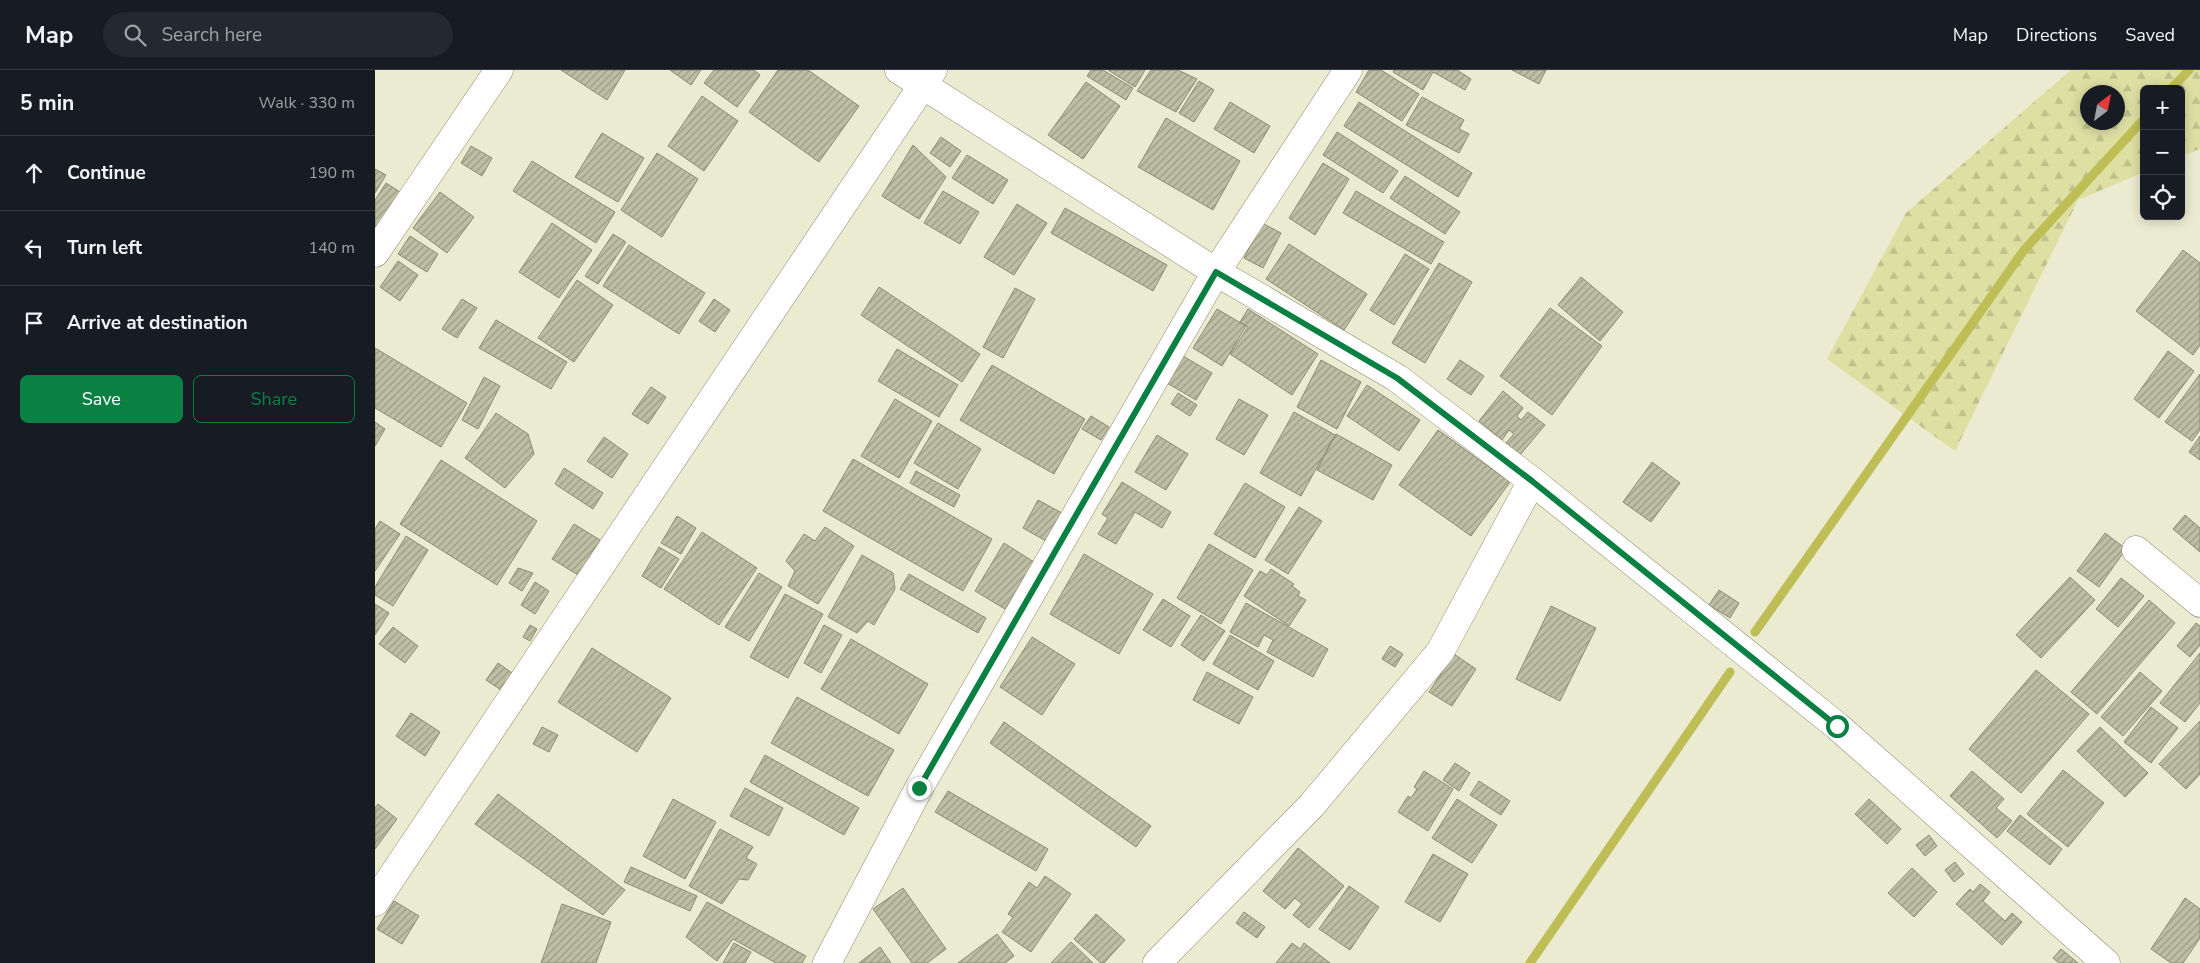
<!DOCTYPE html>
<meta charset="utf-8">
<style>
:root{--surface:#171b24;--page:#242831;--text:#f1f3f6;--muted:#9ea1a6;--line:#363941;--accent:#0b8043}
body{margin:0;font-family:"Nunito Sans",sans-serif;background:var(--page);color:var(--text)}
.controls{position:absolute;right:15px;top:15px;display:grid;overflow:hidden;border-radius:8px;box-shadow:0 2px 12px #0003}
.controls button{width:45px;height:45px;display:grid;place-items:center;padding:0;border:0;border-bottom:1px solid var(--line);background:var(--surface);color:var(--text);font:25px sans-serif}
.compass{position:absolute;left:1705px;top:15px;width:45px;height:45px;border-radius:50%;background:var(--surface);box-shadow:0 2px 12px #0003;rotate:32deg}
.stop{position:absolute;width:15px;height:15px;margin:-11px;border:4px solid #0b8043;border-radius:50%;background:#fff}
.stop.end{background:#0b8043;border-color:#fff;box-shadow:0 1px 5px #0008}
.list{margin:0;padding:0;list-style:none}
h2{display:flex;justify-content:space-between;align-items:center;height:65px;margin:0;padding:0 20px;font-size:21px}
h2 small{font-size:16px;font-weight:400;color:var(--muted)}
.list li{display:grid;grid-template-columns:32px 1fr auto;gap:15px;align-items:center;box-sizing:border-box;height:75px;padding:0 20px;border-top:1px solid var(--line)}
.list b{display:block;font-size:19px;white-space:nowrap}
.list em{font-size:16px;font-style:normal;color:var(--muted)}
.actions{display:flex;gap:10px;padding:15px 20px}
.actions a{flex:1;padding:11px 0;border:1px solid var(--accent);border-radius:8px;text-align:center;font-size:18px;color:var(--accent)}
.actions .main{background:var(--accent);color:#fff}
.icon{flex:none;width:28px;height:28px;fill:none;stroke:currentColor;stroke-width:2;stroke-linecap:round;stroke-linejoin:round}
.map{position:relative;flex:none;width:1825px;height:893px;overflow:hidden}
header{display:flex;align-items:center;gap:30px;box-sizing:border-box;height:70px;padding:0 25px;background:var(--surface);border-bottom:1px solid var(--line)}
header strong{font-size:24px}
nav{display:flex;gap:28px;margin-inline-start:auto;font-size:18px}
.search{width:350px;height:45px;background:var(--page);display:flex;align-items:center;gap:12px;box-sizing:border-box;padding:0 18px;border-radius:28px;color:var(--muted);font-size:19px}
main{display:flex}
aside{flex:1;background:var(--surface)}
.map>svg:first-child{display:block}
</style>
<header>
<strong>Map</strong>
<div class="search"><svg class="icon" aria-label="search" viewBox="0 0 24 24"><circle cx="10" cy="10" r="6"/><path d="M15 15l6 6"/></svg>Search here</div>
<nav><a>Map</a><a>Directions</a><a>Saved</a></nav>
</header>
<main>
<aside>
<h2>5 min<small>Walk · 330 m</small></h2>
<ul class="list">
<li><svg class="icon" aria-label="ahead" viewBox="0 0 24 24"><path d="M12 20V5M6 11l6-6 6 6"/></svg><div><b>Continue</b></div><em>190 m</em></li>
<li><svg class="icon" aria-label="left" viewBox="0 0 24 24"><path d="M17 20v-9H6M10 6l-5 5 5 5"/></svg><div><b>Turn left</b></div><em>140 m</em></li>
<li><svg class="icon" aria-label="arrive" viewBox="0 0 24 24"><path d="M6 21V4h12l-3 4 3 4H6"/></svg><div><b>Arrive at destination</b></div></li>
</ul>
<div class="actions"><a class="main">Save</a><a>Share</a></div>
</aside>
<div class="map">
<svg width="1825" height="893" viewBox="0 0 1825 893">
<defs>
<pattern id="forest-firs" width="22" height="20" patternUnits="userSpaceOnUse" patternTransform="scale(1.25)"><rect width="22" height="20" fill="#dedfa3"/><path d="M5 1l3.5 6h-7zM16 11l3.5 6h-7z" fill="#bfc08c"/></pattern>
<pattern id="building-hatch" width="6" height="6" patternUnits="userSpaceOnUse" patternTransform="scale(1.25)"><rect width="6" height="6" fill="#bdbea4"/><path d="M-1 1l2-2M0 6l6-6M5 7l2-2" fill="none" stroke="#9a9b86"/></pattern>
</defs>
<rect width="100%" height="100%" fill="#eaebd0"/>
<path fill="url(#forest-firs)" fill-rule="evenodd" d="M1696,0H1825V79L1806,86V19H1769V102L1703,130L1580,381L1452,289L1531,143ZM1712,22H1742V52H1712Z"/>
<g fill="none" stroke-linecap="round" stroke-linejoin="round">
<path stroke="#bfbe56" stroke-width="9" d="M1796,19L1814,0
M1380,562L1649,180L1769,49
M1155,893L1355,602"/>
</g>
<path fill="url(#building-hatch)" stroke="#8c8c73" d="M186,0H250L232,30Z
M295,0H326L316,15Z
M339,0H379L385,5L362,37L329,13Z
M403,0H433L484,36L444,92L374,42Z
M716,0H728L758,18L751,30L712,6Z
M733,0H770L760,17Z
M776,0H803L822,9L801,42L762,21Z
M994,0H1006L1044,24L1027,51L981,22Z
M1019,0H1082L1096,9L1090,20L1058,2L1048,20L1018,2Z
M1137,0H1171L1164,14Z
M824,11L839,20L819,52L804,43Z
M711,12L745,36L708,89L673,65Z
M327,26L363,51L329,101L293,76Z
M1047,27L1089,50L1084,59L1094,64L1084,83L1031,55Z
M855,32L895,56L879,83L839,59Z
M984,32L1097,103L1083,127L969,56Z
M791,48L865,91L838,140L763,97Z
M962,62L1023,101L1008,123L948,85Z
M227,63L269,88L243,132L200,107Z
M566,67L586,81L575,97L555,83Z
M538,75L571,107L544,149L507,126Z
M96,76L117,88L107,106L86,93Z
M282,83L323,109L287,167L246,140Z
M592,85L633,110L618,134L577,108Z
M157,91L240,142L221,173L138,121Z
M948,93L974,109L940,165L914,148Z
M0,99L11,105L0,123Z
M1030,106L1085,142L1070,164L1015,128Z
M11,113L25,122L0,162V130Z
M568,121L604,142L585,174L549,153Z
M981,121L1069,172L1056,194L968,143Z
M65,122L99,147L72,183L38,158Z
M642,134L672,153L639,205L609,187Z
M690,138L792,195L778,221L676,163Z
M177,153L217,180L184,228L144,202Z
M887,153L906,163L888,198L869,188Z
M238,164L251,172L223,214L210,206Z
M35,166L63,184L52,202L23,184Z
M914,174L992,224L969,260L891,209Z
M254,175L330,223L304,264L228,216Z
M1808,180L1825,193V275L1818,285L1761,241Z
M1030,184L1054,199L1019,255L995,240Z
M23,191L43,205L25,231L5,217Z
M1064,193L1097,212L1050,293L1017,273Z
M1206,207L1248,242L1225,271L1183,235Z
M202,210L238,235L199,292L163,268Z
M504,217L605,284L587,312L486,245Z
M640,218L660,229L628,288L608,277Z
M87,229L102,238L82,268L67,259Z
M339,229L355,240L340,262L324,251Z
M1175,238L1227,276L1177,345L1125,306Z
M842,239L871,256L847,296L818,278Z
M873,239L943,284L917,325L855,284L873,257L865,252Z
M121,250L192,292L176,319L104,278Z
M0,278L92,333L66,377L0,338Z
M522,279L583,315L564,347L503,311Z
M1793,281L1819,301L1784,348L1759,329Z
M808,286L837,303L821,330L792,313Z
M946,290L986,312L962,359L922,337Z
M1085,290L1109,306L1096,325L1072,309Z
M617,295L710,349L679,404L585,350Z
M1825,304V360L1817,371L1790,352Z
M109,307L125,316L103,359L87,350Z
M992,315L1045,350L1024,381L972,346Z
M276,317L291,327L273,354L257,344Z
M1128,321L1148,338L1142,346L1146,350L1153,342L1170,355L1145,385L1131,373L1139,364L1134,360L1127,370L1104,351Z
M803,323L822,335L815,346L796,334Z
M520,329L557,351L524,408L486,386Z
M864,329L893,345L869,385L841,369Z
M919,342L960,365L926,426L885,403Z
M121,343L153,364L159,384L130,418L90,388Z
M716,346L734,357L726,370L707,359Z
M0,352L10,359L0,376Z
M563,353L606,379L583,419L539,393Z
M1063,360L1135,412L1096,466L1024,415Z
M961,364L1017,395L998,430L942,400Z
M782,365L813,384L791,420L760,402Z
M1825,366V390L1814,382Z
M229,367L253,384L237,408L212,391Z
M478,389L617,469L588,521L448,441Z
M66,390L162,451L122,515L25,454Z
M1277,392L1305,413L1276,452L1248,432Z
M189,398L228,423L218,439L180,414Z
M541,401L585,425L579,437L535,413Z
M747,412L796,442L787,458L760,442L741,474L723,464L733,448L727,444Z
M870,413L910,437L880,488L839,464Z
M663,430L687,443L671,471L648,458Z
M924,437L947,451L913,504L890,490Z
M1810,445L1825,458V482L1798,459Z
M302,446L321,458L306,484L286,473Z
M5,451L25,464L0,501V459Z
M199,454L225,470L203,505L177,489Z
M450,457L479,476L443,534L413,516L420,501L411,491L429,464L440,471Z
M327,462L382,498L344,555L289,519Z
M1730,463L1751,479L1724,517L1702,501Z
M31,466L53,480L18,536L0,525V517Z
M629,473L659,492L630,539L600,521Z
M834,474L878,500L846,554L802,528Z
M284,477L304,489L286,518L267,506Z
M709,484L778,524L744,584L675,544Z
M487,485L518,503L520,519L499,555L493,551L482,563L453,547Z
M143,498L158,503L147,521L134,513Z
M896,499L919,514L917,516L925,522L923,526L931,530L914,556L869,526L885,501L892,505Z
M384,503L407,517L374,571L350,557Z
M534,504L611,548L603,563L525,519Z
M1695,507L1720,530L1666,588L1641,565Z
M1746,508L1769,526L1743,557L1721,539Z
M160,512L174,521L160,544L146,535Z
M1344,520L1364,533L1355,548L1334,535Z
M410,524L448,544L413,608L375,587Z
M788,529L815,546L796,577L768,560Z
M1774,530L1800,553L1722,644L1696,622Z
M871,533L953,579L938,607L892,582L898,570L889,565L883,577L855,562Z
M0,534L14,543L0,565Z
M1176,536L1221,558L1185,631L1141,609Z
M826,545L850,561L829,591L806,575Z
M1821,553L1825,556V575L1815,587L1802,576Z
M155,555L162,559L155,571L148,567Z
M449,555L467,565L446,603L429,593Z
M18,557L43,576L30,593L4,574Z
M855,565L899,591L883,620L838,594Z
M657,567L700,594L667,645L625,617Z
M476,569L553,614L524,664L446,619Z
M1015,576L1028,584L1020,597L1007,589Z
M217,578L296,628L262,682L183,632Z
M1825,583V633L1810,652L1785,633Z
M1079,584L1101,599L1077,636L1054,622Z
M123,593L137,603L126,620L111,610Z
M1661,600L1714,644L1646,723L1594,679Z
M832,602L878,627L864,654L818,630Z
M1765,602L1787,621L1748,666L1726,647Z
M422,627L519,680L493,726L396,673Z
M1776,637L1803,658L1776,693L1749,672Z
M36,643L65,662L50,686L21,666Z
M1825,651V704L1811,719L1784,694Z
M629,652L776,756L761,777L615,673Z
M167,657L183,665L174,682L158,674Z
M1725,657L1773,703L1750,727L1702,681Z
M390,685L484,738L469,765L375,712Z
M1080,693L1095,703L1084,721L1068,710Z
M1688,700L1729,733L1693,777L1652,744Z
M1049,701L1078,719L1053,761L1023,742L1033,726L1036,728L1042,719L1039,717Z
M1597,701L1629,729L1621,738L1637,751L1622,768L1575,726Z
M1104,711L1135,731L1126,745L1095,725Z
M370,718L408,738L394,766L355,746Z
M573,721L673,779L661,801L560,742Z
M123,724L250,820L228,845L100,754Z
M298,729L341,752L310,809L268,786Z
M1082,729L1122,755L1097,793L1057,768Z
M1494,729L1526,759L1512,774L1480,744Z
M3,734L22,749L0,779V738Z
M1645,745L1687,779L1675,795L1632,761Z
M345,759L378,777L371,788L382,794L373,810L364,809L347,834L314,816Z
M1554,765L1562,776L1550,786L1541,775Z
M923,778L969,816L934,858L918,845L927,834L920,828L910,839L888,821Z
M1058,784L1093,804L1065,852L1030,832Z
M1580,792L1589,804L1579,812L1570,800Z
M256,797L322,826L315,841L249,812Z
M1537,798L1562,822L1539,847L1513,823Z
M670,806L696,824L656,882L627,862L638,847L633,844L654,812L662,818Z
M1605,814L1615,822L1608,831L1630,851L1637,843L1647,852L1627,875L1581,834L1595,819L1598,822Z
M974,816L1004,837L975,880L944,859Z
M528,818L571,879L552,893H537L498,839Z
M1810,828L1825,839V868L1808,893H1796L1776,879Z
M19,831L44,846L27,874L2,859Z
M332,832L431,886L427,893H401L358,869L342,891L311,867Z
M187,834L236,852L221,893H166Z
M869,842L890,857L882,868L861,853Z
M721,844L750,870L729,893H726L699,869Z
M622,864L639,886L630,893H583Z
M696,872L718,893H676Z
M359,873L376,882L370,893H348Z
M917,873L925,879L929,873L955,893H901Z
M505,877L516,893H484Z
M1686,879L1703,893H1684L1678,888Z"/>
<g fill="none" stroke-linecap="round" stroke-linejoin="round">
<g stroke="#8c8c73" stroke-width="29">
<path id="street" d="M524,0L841,202L1022,308L1157,411L1462,656L1731,893
M0,183L124,0
M1761,480L1825,533
M0,832L558,0
M452,893L544,718L841,202L973,0
M782,893L937,735L1065,582L1157,411"/>
</g>
<use href="#street" stroke="#fff" stroke-width="28"/>
</g>
<g fill="none" stroke-linecap="round" stroke-linejoin="round">
<path stroke="#0b8043" stroke-width="6" d="M544,718L841,202L1022,308L1157,411L1462,656"/>
</g>
</svg>
<div class="controls">
<button>+</button>
<button>−</button>
<button><svg class="icon" aria-label="locate" viewBox="0 0 24 24"><circle cx="12" cy="12" r="6"/><path d="M12 2v4M12 18v4M2 12h4M18 12h4"/></svg></button>
</div>
<svg class="compass" viewBox="-18 -18 36 36"><path d="M0-13l5 13h-10z" fill="#e53935"/><path d="M0 13l5-13h-10z" fill="#9ea1a6"/></svg>
<div class="stop" style="left:1462px;top:656px"></div>
<div class="stop end" style="left:544px;top:718px"></div>
</div>
</main>
